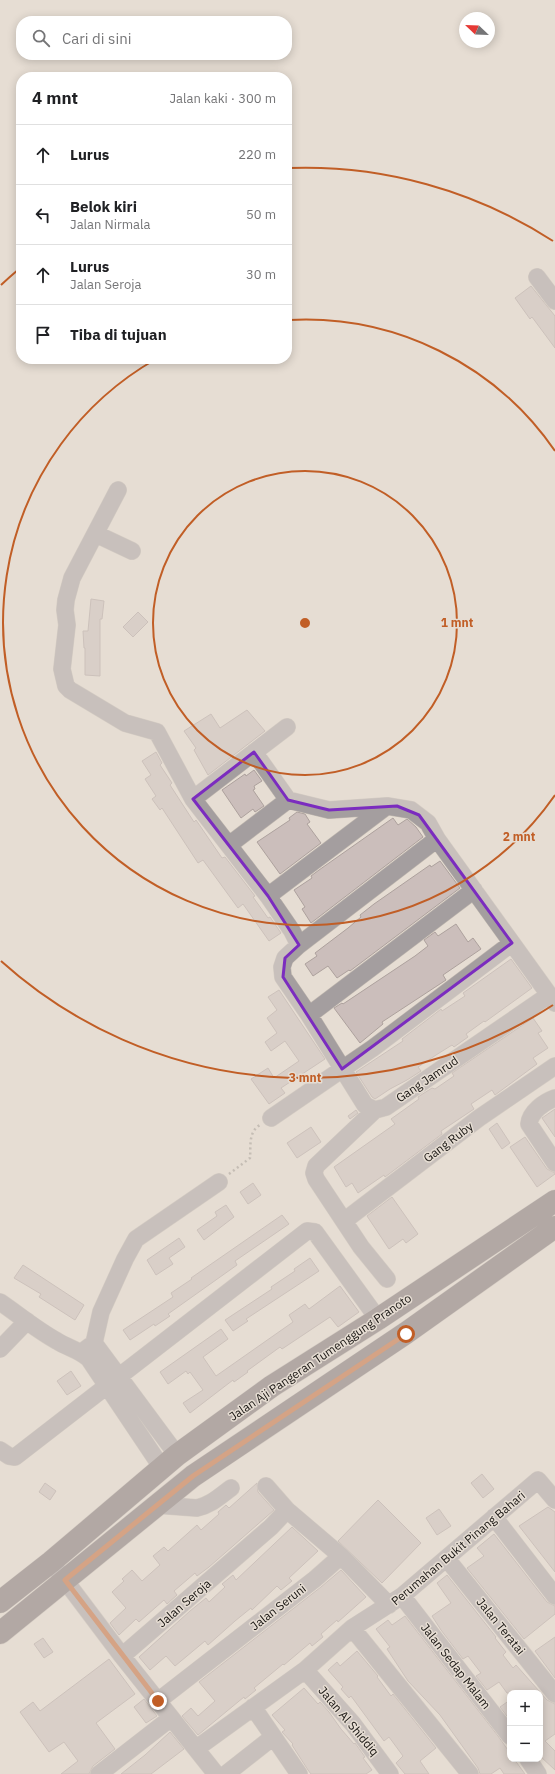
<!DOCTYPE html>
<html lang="id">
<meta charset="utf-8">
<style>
:root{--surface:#fff;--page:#f6f6f6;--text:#202124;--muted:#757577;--line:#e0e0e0}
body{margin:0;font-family:"IBM Plex Sans",sans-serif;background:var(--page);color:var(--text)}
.controls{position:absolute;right:12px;bottom:12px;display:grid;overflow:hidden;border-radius:8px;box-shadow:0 2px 10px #0003}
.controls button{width:36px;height:36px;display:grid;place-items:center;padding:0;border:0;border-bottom:1px solid var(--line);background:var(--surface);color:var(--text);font:20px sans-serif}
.compass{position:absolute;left:459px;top:12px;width:36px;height:36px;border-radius:50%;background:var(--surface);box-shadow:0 2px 10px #0003;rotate:293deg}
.stop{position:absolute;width:12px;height:12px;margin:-9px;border:3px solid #c15e26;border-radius:50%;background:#fff}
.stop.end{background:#c15e26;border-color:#fff;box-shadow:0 1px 4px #0008}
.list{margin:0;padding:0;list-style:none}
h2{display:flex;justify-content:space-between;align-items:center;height:52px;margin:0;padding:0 16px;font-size:17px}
h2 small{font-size:13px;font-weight:400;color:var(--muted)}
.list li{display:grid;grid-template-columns:26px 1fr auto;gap:12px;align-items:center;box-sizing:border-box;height:60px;padding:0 16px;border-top:1px solid var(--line)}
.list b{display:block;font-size:15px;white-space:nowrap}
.list p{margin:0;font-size:13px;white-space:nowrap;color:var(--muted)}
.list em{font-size:13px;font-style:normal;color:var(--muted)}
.icon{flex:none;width:22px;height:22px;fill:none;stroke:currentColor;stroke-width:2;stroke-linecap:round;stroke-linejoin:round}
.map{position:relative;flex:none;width:555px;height:1774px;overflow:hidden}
.search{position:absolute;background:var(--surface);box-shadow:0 2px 10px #0003;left:16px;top:16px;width:276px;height:44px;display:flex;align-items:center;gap:10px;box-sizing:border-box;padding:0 14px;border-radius:16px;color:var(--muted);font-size:15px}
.panel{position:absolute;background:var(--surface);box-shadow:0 2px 10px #0003;left:16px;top:72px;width:276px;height:292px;border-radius:16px}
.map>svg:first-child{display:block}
</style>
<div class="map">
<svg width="555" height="1774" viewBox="0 0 555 1774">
<rect width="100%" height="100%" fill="#e6ddd3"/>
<path fill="#cbbebb" stroke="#ada19d" d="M531,286L555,316V348L532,317L530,319L515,298Z
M91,599L104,601L102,619H100V676L85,675V648H84L83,631H88Z
M138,612L148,622L133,637L123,627Z
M247,710L265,731L208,775L194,750L196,748L184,731L211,714L220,728Z
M156,752L162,763L160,765L172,783L170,785L194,822L196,820L222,858L225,857L255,896L253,897L268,918L270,917L281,933L269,941L243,904L238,908L203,860L198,863L162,808L160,810L152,799L156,796L145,779L151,775L142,761Z
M254,770L262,781L254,786L255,789L253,790L264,806L255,812L253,809L241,818L222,790L245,774L246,776Z
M297,812L305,814L310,822L307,824L321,843L280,874L257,842L290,820L289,818Z
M393,818L398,825L407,819L416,827L423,837L311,923L302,909L305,907L294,890L312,878L311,876L319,870Z
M440,861L460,888L350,971L349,970L337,978L328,966L313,976L305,964L317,956L315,953L348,928L361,917L360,915L374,904L430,865L431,867Z
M456,924L468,942L473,938L481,949L443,975L446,980L382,1022L383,1024L360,1043L334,1008L342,1003L343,1004L415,956L428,946L424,940L435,932L438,936Z
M511,959L532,988L485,1022L484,1021L466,1034L468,1037L454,1047L452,1045L436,1055L418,1067L421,1071L407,1080L390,1089L375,1099L372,1097L356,1072L403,1041L402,1039L436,1013L441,1009L442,1011L465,996L463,993Z
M279,990L325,1059L281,1088L285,1093L269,1104L251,1079L268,1068L274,1078L299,1061L285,1041L271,1051L265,1042L277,1033L267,1018L277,1010L268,997Z
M533,1018L542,1031L538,1033L548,1048L533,1058L537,1064L495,1095L492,1090L471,1104L474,1109L441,1131L442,1134L385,1177L384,1175L358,1193L352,1183L346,1187L334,1167L395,1124L391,1119L419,1099L418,1097L432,1088L435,1089L454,1076L452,1073Z
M555,1109V1137L542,1118Z
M356,1110L358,1113L350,1119L348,1116Z
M497,1123L510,1143L502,1149L489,1129Z
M311,1127L321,1142L297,1158L287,1143Z
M525,1137L547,1169L555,1173V1174L537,1187L510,1147Z
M253,1183L261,1195L248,1204L240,1192Z
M392,1197L418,1234L406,1243L403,1239L389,1249L367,1216Z
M226,1205L234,1217L204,1240L197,1230L217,1216L215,1212Z
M282,1215L289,1224L235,1261L237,1265L168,1314L170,1316L155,1326L154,1324L130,1340L123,1330L173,1297L171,1293L192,1279L191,1278Z
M179,1238L185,1247L169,1258L173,1264L156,1275L147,1260Z
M310,1258L319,1271L246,1319L248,1321L233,1331L225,1320L272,1289L271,1287L295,1271L294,1269Z
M23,1265L84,1305L75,1320L39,1297L41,1294L14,1278Z
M340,1286L359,1312L338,1327L330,1317L282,1349L280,1347L247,1371L248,1372L234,1382L233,1380L190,1413L183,1403L203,1390L190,1372L188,1374L186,1371L168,1384L160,1372L221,1329L228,1339L203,1357L216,1376L293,1322L289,1315L305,1304L309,1309Z
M71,1371L81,1386L67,1395L57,1381Z
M482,1474L494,1489L483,1498L471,1483Z
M45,1483L56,1491L50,1500L39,1492Z
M257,1483L258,1492L274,1510L209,1567L197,1576L195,1573L174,1591L177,1595L167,1604L164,1600L139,1622L136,1619L119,1635L110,1623L126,1608L112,1592L124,1581L122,1579L132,1570L142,1581L160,1565L153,1556L164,1547L168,1551L197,1525L201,1530L219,1514L218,1512L226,1505L229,1508Z
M378,1500L421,1543L382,1583L338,1541Z
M548,1507L555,1512V1572L519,1526Z
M439,1509L451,1526L437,1535L426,1518Z
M292,1527L318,1551L289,1578L292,1581L281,1590L277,1586L252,1610L251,1608L235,1621L208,1645L205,1641L175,1666L166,1656L150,1670L139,1657L190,1611L206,1598L209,1602L225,1587L222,1584L233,1575L236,1580Z
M494,1534L547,1602L555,1606V1614L524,1639L467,1568L484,1556L477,1548Z
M341,1570L366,1597L338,1622L337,1620L321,1634L323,1637L312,1646L310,1643L284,1665L283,1664L254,1688L256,1690L245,1699L244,1697L198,1735L182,1716L191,1708L198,1716L215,1701L199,1682L321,1587Z
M447,1575L496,1637L495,1638L506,1652L503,1655L513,1668L516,1665L547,1700L555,1704V1734L545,1741L555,1751V1770L540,1756V1693H507L499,1682L487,1690L476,1676L481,1673L468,1656L463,1659L441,1630L432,1616L451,1603L437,1583Z
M405,1616L498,1736L510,1753V1759H514L525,1774H504L500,1768L491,1774H480L478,1768L440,1715L408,1681L387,1649L390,1647L376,1629L388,1620L392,1625Z
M555,1637V1678L535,1651Z
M43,1638L53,1652L44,1658L34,1644Z
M357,1651L378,1676L377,1677L391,1696L393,1694L436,1748L420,1761L429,1774H405L396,1763L403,1756L389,1737L384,1741L351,1696L349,1698L341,1689L343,1687L328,1670L337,1662L340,1666Z
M109,1659L135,1694L96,1723L115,1749L93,1766L89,1774H61L78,1761L64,1742L49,1752L20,1712L33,1702L40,1711Z
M304,1688L318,1704L320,1702L329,1712L341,1729L354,1744L355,1743L365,1757L363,1758L372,1770L366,1774H311L308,1770L292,1745L293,1744L282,1732L285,1730L272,1715Z
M144,1699L157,1716L146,1723L134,1707Z
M510,1700V1720L500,1707Z
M170,1732L184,1749L151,1774H121L145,1755Z"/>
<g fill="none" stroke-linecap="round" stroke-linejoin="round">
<g stroke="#c1b9b0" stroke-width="18">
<path id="minor" d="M537,277L555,301
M118,490L72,578L66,600L65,610L67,625L62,669L66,686L70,690L125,723L157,732L193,799L268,896L292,931L299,945L285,958L282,967L283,977L309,1015L365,1105L375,1110
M96,534L132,551
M254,752L288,800
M193,799L287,727
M229,845L288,800L329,810L387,806L411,810L428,823L437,839L555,1003
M268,896L387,806
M299,945L437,839
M309,1015L474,890
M555,1098C544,1102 530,1112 529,1124L555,1163
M271,1118L373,1048L512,943
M344,1221L479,1118L555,1066
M387,1279L361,1247L316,1179L314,1173L316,1166L375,1110L386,1107L549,995
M0,1302C19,1315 37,1330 57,1341C68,1348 80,1350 89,1359L162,1468
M94,1343L177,1455
M0,1349L27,1321
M82,1352L94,1343L101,1312L125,1259L136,1239L219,1182
M0,1450L9,1456L15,1457L307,1231L315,1232L378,1319
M266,1486L287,1510L341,1556L389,1605
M157,1505L197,1508C211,1505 220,1496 231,1488
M494,1517L555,1596
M447,1559L555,1694
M58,1571L122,1656L216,1774
M402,1596L510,1736
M122,1656L271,1527L287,1510
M305,1670L353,1724L390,1774
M158,1701L315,1579L341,1556
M253,1707L299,1774
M197,1748L305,1670L352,1628
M528,1759L538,1774
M99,1774L171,1718
M226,1774L273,1737
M470,1774L352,1628L402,1596L538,1480L555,1500"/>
</g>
<g stroke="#c1b9b0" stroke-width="23">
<path id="major" d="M0,1602L51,1562L177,1455L272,1386L378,1319L555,1201
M0,1633L193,1476L406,1333L555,1227"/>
</g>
<path stroke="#9d978f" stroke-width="2.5" stroke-dasharray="2 3" stroke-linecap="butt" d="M229,1174L250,1158C251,1146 248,1132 260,1125"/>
<use href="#minor" stroke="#a49e9f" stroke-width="17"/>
<use href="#major" stroke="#73686a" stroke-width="22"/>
</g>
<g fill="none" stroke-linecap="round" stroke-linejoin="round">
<path stroke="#c15e26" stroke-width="5" d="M158,1701L65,1580L193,1476L406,1334"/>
</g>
<path d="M0 0H555V1774H0ZM254,752L288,800L329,810L397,806L419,815L512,943L342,1069L283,977L285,958L299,945L268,896L193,799Z" fill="#e6ddd3" fill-opacity=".55" fill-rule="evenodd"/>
<path fill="none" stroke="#7b2cbf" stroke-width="3" stroke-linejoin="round" d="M254,752L288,800L329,810L397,806L419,815L512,943L342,1069L283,977L285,958L299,945L268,896L193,799Z"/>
<g fill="none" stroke="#c15e26" stroke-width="2">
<circle cx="305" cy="623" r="152"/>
<path d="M555 795A303 303 0 1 1 156 359M289 320A303 303 0 0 1 555 451"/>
<path d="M553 1005A455 455 0 0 1 1 961M1 285A455 455 0 0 1 19 269M289 168A455 455 0 0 1 553 241"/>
</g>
<g text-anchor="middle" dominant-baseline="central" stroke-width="3" stroke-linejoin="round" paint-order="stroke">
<g font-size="12" fill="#181512" stroke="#e6ddd3">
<text transform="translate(427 1079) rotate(-34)">Gang Jamrud</text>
<text transform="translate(448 1142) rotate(-37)">Gang Ruby</text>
<text transform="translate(320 1357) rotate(-34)">Jalan Aji Pangeran Tumenggung Pranoto</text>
<text transform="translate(458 1548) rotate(-40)">Perumahan Bukit Pinang Bahari</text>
<text transform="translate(184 1603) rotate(-41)">Jalan Seroja</text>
<text transform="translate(278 1607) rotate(-38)">Jalan Seruni</text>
<text transform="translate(501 1626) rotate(51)">Jalan Teratai</text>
<text transform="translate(456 1666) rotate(52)">Jalan Sedap Malam</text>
<text transform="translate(349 1721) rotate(50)">Jalan Al Shiddiq</text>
</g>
</g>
<circle cx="305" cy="623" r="6" fill="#c15e26" stroke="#e6ddd3" stroke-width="2"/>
<g font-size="12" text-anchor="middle" font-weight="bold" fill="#c15e26" stroke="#e6ddd3" stroke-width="3" stroke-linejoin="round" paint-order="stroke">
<text x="457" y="627">1 mnt</text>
<text x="519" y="841">2 mnt</text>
<text x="305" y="1082">3 mnt</text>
</g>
</svg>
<div class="controls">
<button>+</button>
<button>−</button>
</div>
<svg class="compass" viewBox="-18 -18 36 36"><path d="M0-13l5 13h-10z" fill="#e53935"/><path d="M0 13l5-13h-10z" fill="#757577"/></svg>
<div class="stop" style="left:406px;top:1334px"></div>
<div class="stop end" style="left:158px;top:1701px"></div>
<div class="search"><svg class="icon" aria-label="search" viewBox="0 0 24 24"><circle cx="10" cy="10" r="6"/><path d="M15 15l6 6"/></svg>Cari di sini</div>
<section class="panel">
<h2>4 mnt<small>Jalan kaki · 300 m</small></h2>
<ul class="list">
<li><svg class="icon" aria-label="ahead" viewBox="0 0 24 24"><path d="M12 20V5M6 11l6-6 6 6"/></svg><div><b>Lurus</b></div><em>220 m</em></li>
<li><svg class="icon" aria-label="left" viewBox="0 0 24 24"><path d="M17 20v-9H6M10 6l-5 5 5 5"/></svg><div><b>Belok kiri</b><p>Jalan Nirmala</p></div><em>50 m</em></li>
<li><svg class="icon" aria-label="ahead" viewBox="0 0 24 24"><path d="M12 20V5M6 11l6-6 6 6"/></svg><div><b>Lurus</b><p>Jalan Seroja</p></div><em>30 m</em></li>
<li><svg class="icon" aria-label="arrive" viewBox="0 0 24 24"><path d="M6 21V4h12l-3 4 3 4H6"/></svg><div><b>Tiba di tujuan</b></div></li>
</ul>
</section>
</div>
